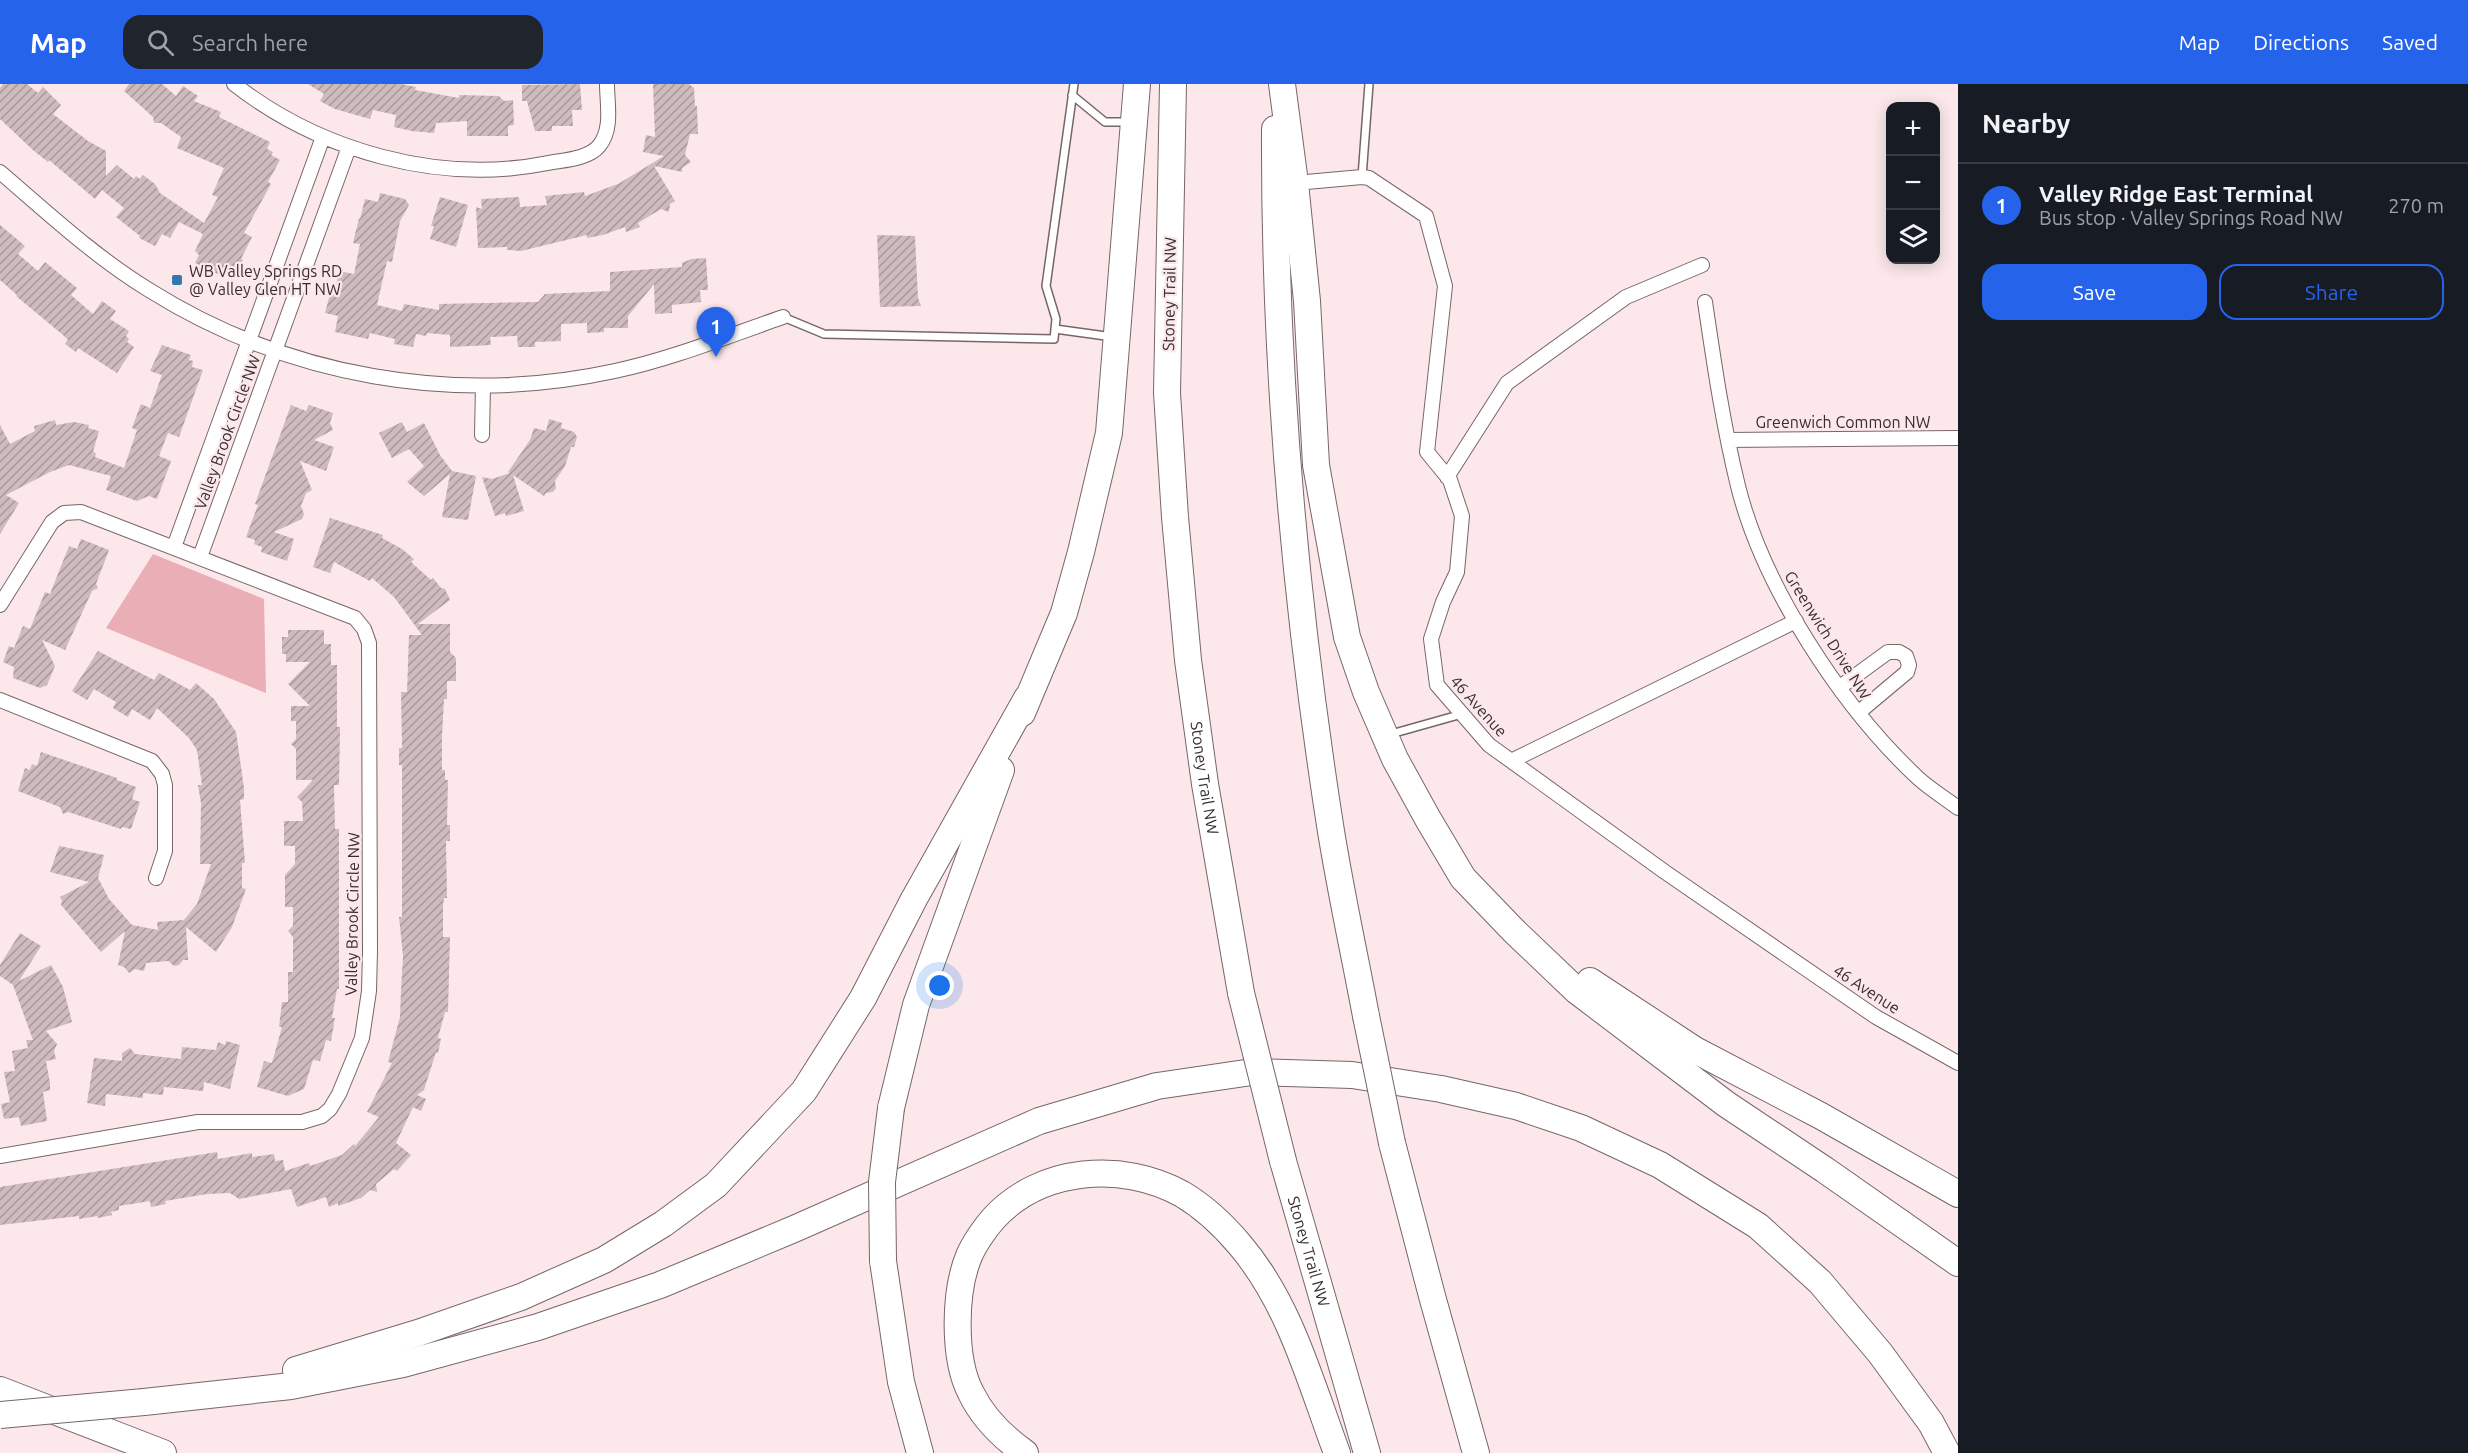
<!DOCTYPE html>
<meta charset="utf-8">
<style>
:root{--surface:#171b24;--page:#20242c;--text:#f1f3f6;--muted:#9ea1a6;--line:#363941;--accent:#2563eb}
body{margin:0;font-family:Ubuntu,sans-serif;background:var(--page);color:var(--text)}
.controls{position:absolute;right:18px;top:18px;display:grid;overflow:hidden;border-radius:12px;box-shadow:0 3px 15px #0003}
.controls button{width:54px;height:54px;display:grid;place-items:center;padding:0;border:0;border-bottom:2px solid var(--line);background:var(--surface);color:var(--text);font:30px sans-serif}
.you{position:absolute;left:940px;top:902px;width:21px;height:21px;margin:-15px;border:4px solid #fff;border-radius:50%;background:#1a73e8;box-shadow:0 0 0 9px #1a73e833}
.badge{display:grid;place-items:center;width:39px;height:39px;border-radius:50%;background:var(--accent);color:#fff;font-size:20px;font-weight:700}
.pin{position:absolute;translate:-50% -50px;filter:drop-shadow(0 2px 3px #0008)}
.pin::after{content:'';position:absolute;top:32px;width:21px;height:18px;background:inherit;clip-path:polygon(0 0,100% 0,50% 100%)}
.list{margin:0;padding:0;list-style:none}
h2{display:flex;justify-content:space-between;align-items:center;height:78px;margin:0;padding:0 24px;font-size:26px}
h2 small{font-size:20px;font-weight:400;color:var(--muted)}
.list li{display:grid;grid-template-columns:39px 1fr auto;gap:18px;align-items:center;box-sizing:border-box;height:84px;padding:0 24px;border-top:2px solid var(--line)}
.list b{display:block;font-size:22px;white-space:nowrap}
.list p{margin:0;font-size:20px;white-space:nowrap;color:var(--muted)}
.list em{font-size:20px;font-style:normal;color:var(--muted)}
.actions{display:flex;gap:12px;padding:18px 24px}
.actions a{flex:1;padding:14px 0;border:2px solid var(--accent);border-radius:18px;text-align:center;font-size:21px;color:var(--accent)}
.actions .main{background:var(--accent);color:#fff}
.icon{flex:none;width:33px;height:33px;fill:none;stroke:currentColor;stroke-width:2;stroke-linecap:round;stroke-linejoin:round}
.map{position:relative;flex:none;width:1958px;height:1369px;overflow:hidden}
header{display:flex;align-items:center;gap:36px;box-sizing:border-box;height:84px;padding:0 30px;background:var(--accent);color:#fff}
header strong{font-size:28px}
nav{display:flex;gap:33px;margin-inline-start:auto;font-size:21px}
.search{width:420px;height:54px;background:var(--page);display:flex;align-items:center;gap:15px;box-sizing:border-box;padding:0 21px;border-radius:18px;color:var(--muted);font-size:22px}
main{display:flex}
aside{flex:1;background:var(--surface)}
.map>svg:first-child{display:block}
</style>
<header>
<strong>Map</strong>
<div class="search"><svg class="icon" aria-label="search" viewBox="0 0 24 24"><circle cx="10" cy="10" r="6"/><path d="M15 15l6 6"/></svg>Search here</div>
<nav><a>Map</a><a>Directions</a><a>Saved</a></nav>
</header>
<main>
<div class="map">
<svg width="1958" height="1369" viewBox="0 0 1958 1369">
<defs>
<pattern id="building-hatch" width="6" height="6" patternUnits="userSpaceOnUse" patternTransform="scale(1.5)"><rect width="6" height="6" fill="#cebbbd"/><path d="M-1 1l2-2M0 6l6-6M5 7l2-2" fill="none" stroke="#a8989a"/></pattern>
</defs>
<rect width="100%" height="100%" fill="#fce8ea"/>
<path fill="#e9aeb6" d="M153,470L264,515L266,609L106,544Z"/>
<path fill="url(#building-hatch)" d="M3,0H27L38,9L43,3L61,21L53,30L88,57L106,67V92L117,81L134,95L136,92L140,95L143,91L155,100L160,109L204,139L218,113L212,111L224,84L177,64L181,53L161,39H154L153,33L124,7L129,0H162L176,12L183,2L198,12L194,17L221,28L219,33L270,58L267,65L273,68L271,71L280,76L268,98L271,100L244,149L252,153L241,175L243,176L236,191L225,186L222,192L195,179L199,171L195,167L203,150L179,138L170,154L162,150L155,162L139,154L140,152L116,133L124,124L102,106L95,115L49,76L48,78L34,67L0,35V4Z
M308,0H401L416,3L415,6L459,14V11L499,12L504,17L513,16L514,41L508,42V52H467V37L436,39L434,49L412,47L394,43L396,31L373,26L370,35L335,25L320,17L324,10Z
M580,0L582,26H572L573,42H552V47H535L527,17H522V1Z
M653,0H689L694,4L695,22H697L698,50H690L685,71L691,78L682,84V88L654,82L675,117L670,120L669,128L661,125L638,139L640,143L626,148L625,143L603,151L587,154V151L521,167L507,166V163L478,164L476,123L482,125L481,115L519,113L520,123L547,121L545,112L584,108L585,112L618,100L664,72L643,68L646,51L655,53Z
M380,109L405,115L409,121L400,137L392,178L387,177L377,221L402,227L404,220L439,226V220L538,218L545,210L610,207V188L682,183V179L691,175L706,174L708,206H700L701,218L672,221V229L655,230L654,200L628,232V244H604V248L587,249V239L561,240V257L535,258V263H518L517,252L490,253L491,261L450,263V251L427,249L426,252L416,250L413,263L394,260L395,255L370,249L368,255L335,248L338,232L325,229L330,210L334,211L339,187L354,190L360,160L353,159L359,134L360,135L365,115L378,118Z
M440,113L468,121L456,163L430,155L434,142H431Z
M0,141L25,162L18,170L38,187L45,178L77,204L71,211L93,230L102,217L116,227L110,235L129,247L126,252L129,255L127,258L134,263L117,289L78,264L76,268L65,260L68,256L63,251L16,212L17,211L0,196Z
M877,151L915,152L918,214L921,222L880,223Z
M162,261L191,271L189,276L193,277L192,283L203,286L179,353L168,349L159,372L171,377L157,415L149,412L137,417L106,406L111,392L69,381L50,388L6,411L19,419L0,450V341L10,360L35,347L34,342L55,336L56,341L74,338L89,341L88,344L99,347L93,368L96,369L95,373L124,384L137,346L132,344L141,320L150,324L162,291L150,287Z
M291,321L306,327L309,321L333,329L330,339L333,346L314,356L334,363L326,387L300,377L312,406L306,409L301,422L304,430L302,435L274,448L294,455L287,477L261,468L262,463L254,460L255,456L246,453L258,421L255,420Z
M549,335L562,339L561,344L574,348L577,353L574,363H571L565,382L555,397L556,404L553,408L546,409L544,412L513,391L524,427L506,432L505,429L495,432L482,393L492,395L510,389L508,388L530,356L534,344L546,347Z
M402,338L407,348L424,339L440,371L452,387L476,392L468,436L442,433L450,390L424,412L407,398L424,382L409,365L392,374L379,349Z
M330,434L383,451L382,454L402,465L414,475L411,478L431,496L433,494L441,504L445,505L450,516L418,540H450V568L456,574V597H447V615H444L442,652V686H445V696H448L447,741H450V757H446L447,814H444L443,822V853H450L448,928H445L438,954L441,955L438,969L436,968L424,1006L417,1011L426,1015L421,1027L413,1023L396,1059L411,1071L397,1087L394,1085L376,1100L377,1108L370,1106L361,1114L338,1122V1119L329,1123L326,1113L297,1123L291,1105L239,1115L230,1109L207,1110L165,1117L166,1120L151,1123L150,1117L119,1122V1126L111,1128L112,1131L98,1134L97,1132L79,1135V1132L0,1141V1103L217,1068L218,1075L252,1069V1073L274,1070L275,1077L283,1076L285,1087L309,1079L310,1082L342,1071L354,1060L355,1062L379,1033L367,1028L392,979L388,978L400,933L401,907L403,872L399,833H402V681H399V664H402L401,608H407L409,551H422L394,513L372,494L370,497L334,478L330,489L313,483Z
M81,455L109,466L96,500L98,504L92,507L65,566L42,556L55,582L47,601L40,604L13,594L14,583L3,578L9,562L14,564L23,542L30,545L45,508L50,510L69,462L77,465Z
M288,546H324V560H331V581H337V643H340L339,701H334L335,745H339V905H337L332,934H335L331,957L326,956L320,977L313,976L304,1005L288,1012L257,1003L264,977L272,979L282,943H279L282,918H288V888H293V853L288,847L293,842V823H285V791L295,780V762H284V737H303L302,718L297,713L313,696H296V665L291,660L296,655V637H291V622H310L288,600L310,578H286V570H282V553H288Z
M98,567L154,596L159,589L190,606L196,599L214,615L236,648L244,704V715L240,716L245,779H242V804L246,805L232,843L216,868L186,843L188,876H183L179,881L174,882L168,877L146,879L144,887L135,885L129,889L124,883L118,881L125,847L101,868L61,821L62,817L60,813L89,798L50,788L59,762L104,771L98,794L109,815L132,841L158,846L157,838L184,836L197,820L211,780H200L201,719L198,701H202L197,666L189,654L157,624L150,636L132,625L128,633L113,624L116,618L94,605L87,616L72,607Z
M41,668L117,694V696L136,703L132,715L140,718L131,745L122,743L121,745L68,728L63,730L60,723L18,707L25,684L30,686L32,680L37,682Z
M20,849L41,862L19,897L51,881L63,903L72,938L46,947L57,960L54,967L56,975L46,977L50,999V1006L43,1008L47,1037L21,1042L19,1033L4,1035L1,1020L10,1018L4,988L15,987L12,967L28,964L26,956H33L13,901L0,892V881Z
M226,957L240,961L230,1005L204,998L203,1007L164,1003L163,1011L143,1009V1014L106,1010L105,1022L87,1019L94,974L122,977V969L130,964L135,970L181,975L182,963L216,966L218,958L225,961Z"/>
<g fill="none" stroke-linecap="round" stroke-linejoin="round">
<g stroke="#776668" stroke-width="10">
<path id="lane" d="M1072,11L1105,38H1130
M1362,93L1369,0
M783,233L824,250L1054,255L1056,235L1046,202L1074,0
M1055,245L1113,253
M1391,650L1462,630"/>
</g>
<g stroke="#776668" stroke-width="16">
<path id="street" d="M234,0C320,67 439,101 548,79C564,76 588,75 599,62C613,45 607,20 607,0
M0,88C48,129 95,173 149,206C288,293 454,322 615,287C672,275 728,252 783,233
M1295,99L1362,93L1369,94L1426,132L1445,202L1427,368L1450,396L1462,432L1457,488L1443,518L1431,555L1437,601L1489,661L1665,788L1876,933L1958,979
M1705,218C1714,279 1723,341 1738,402C1763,503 1842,623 1918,694C1930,705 1945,714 1958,724
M482,351L483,302
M1728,356L1958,354
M1447,393L1507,299L1626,213L1702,181
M174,463L323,53
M200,473L349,63
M0,521L52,438L64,429L81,428L355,534L364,545L369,559L370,867L369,907L362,954L339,1010L330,1025L322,1032L302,1038H198L0,1072
M1840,603L1888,568H1899L1906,572L1909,581L1907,588L1858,629
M0,616L152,677L162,690L165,701V767L156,794
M1511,677L1796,537"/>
</g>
<g stroke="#776668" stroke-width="28">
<g id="highway">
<path id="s1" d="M1173,0L1167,309L1175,433L1188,576L1205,700L1241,909"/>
<path d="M1282,0L1295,99L1307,217L1316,381L1347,553L1366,608L1395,675L1428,735L1463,794L1514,847L1577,907L1726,1020L1825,1086L1958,1179"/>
<path d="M1275,45C1274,278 1294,510 1330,741C1340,805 1354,868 1366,932"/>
<path d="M1022,629L1064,529L1081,468L1109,349L1137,0"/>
<path d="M1590,897L1695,966L1821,1032L1958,1110"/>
<path d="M891,1024L916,921L1001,686"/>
<path d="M1392,1059L1432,1212L1476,1369"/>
<path id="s2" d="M1283,1077L1367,1369"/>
<path d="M883,1177L901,1298L920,1369"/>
<path d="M296,1286L418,1249L521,1213L604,1176L663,1140L716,1101L804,1007L863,914L914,815L1027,614"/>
<path d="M0,1306L163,1369"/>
<path d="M144,1318L291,1302L403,1280L538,1243L660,1201L794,1145L1039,1037L1157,1002L1252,988L1352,991L1441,1005L1516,1022L1581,1044L1660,1081L1758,1142L1820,1198L1880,1269L1931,1339L1947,1369"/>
<path d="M1025,1369C1004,1354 983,1334 971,1309C953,1275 954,1208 969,1172C974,1160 985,1144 994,1134C1041,1083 1123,1077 1182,1110C1204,1123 1224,1142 1240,1161C1290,1220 1310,1297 1337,1369"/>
</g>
</g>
<use href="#lane" stroke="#fff" stroke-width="7"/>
<use href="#street" stroke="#fff" stroke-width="14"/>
<use href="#highway" stroke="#fff" stroke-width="26"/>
<g stroke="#776668" stroke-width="28" stroke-linecap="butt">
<path id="highway-bridge" d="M1241,909L1283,1077
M1366,932L1392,1059
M883,1177L882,1098L891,1024
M0,1331L144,1318"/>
</g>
<use href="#highway-bridge" stroke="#fff" stroke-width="26"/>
</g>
<rect fill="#3478ad" stroke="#fce8ea" stroke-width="2" x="171" y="190" width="12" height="12" rx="3"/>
<g text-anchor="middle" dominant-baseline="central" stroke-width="4.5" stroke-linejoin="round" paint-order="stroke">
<g font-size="16" fill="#362e2f" stroke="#fce8ea" text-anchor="start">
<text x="189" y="187">WB Valley Springs RD<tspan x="189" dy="18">@ Valley Glen HT NW</tspan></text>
</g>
<g font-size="16" fill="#362e2f" stroke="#fce8ea">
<text transform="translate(1169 210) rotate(-89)">Stoney Trail NW</text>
<text x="1843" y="338">Greenwich Common NW</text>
<text transform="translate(227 348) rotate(-70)">Valley Brook Circle NW</text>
<text transform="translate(1828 551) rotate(58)">Greenwich Drive NW</text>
<text transform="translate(1479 622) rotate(48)">46 Avenue</text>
<text stroke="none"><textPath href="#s1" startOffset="696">Stoney Trail NW</textPath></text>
<text transform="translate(352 830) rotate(-89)">Valley Brook Circle NW</text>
<text transform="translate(1867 905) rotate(33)">46 Avenue</text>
<text stroke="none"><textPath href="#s2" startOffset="94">Stoney Trail NW</textPath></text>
</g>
</g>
</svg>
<div class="controls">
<button>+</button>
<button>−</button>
<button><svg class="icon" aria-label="layers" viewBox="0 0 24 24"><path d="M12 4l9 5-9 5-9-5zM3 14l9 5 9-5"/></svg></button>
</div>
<div class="you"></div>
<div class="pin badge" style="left:716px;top:273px">1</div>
</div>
<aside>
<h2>Nearby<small></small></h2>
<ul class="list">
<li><span class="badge">1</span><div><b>Valley Ridge East Terminal</b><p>Bus stop · Valley Springs Road NW</p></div><em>270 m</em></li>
</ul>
<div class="actions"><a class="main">Save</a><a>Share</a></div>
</aside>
</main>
